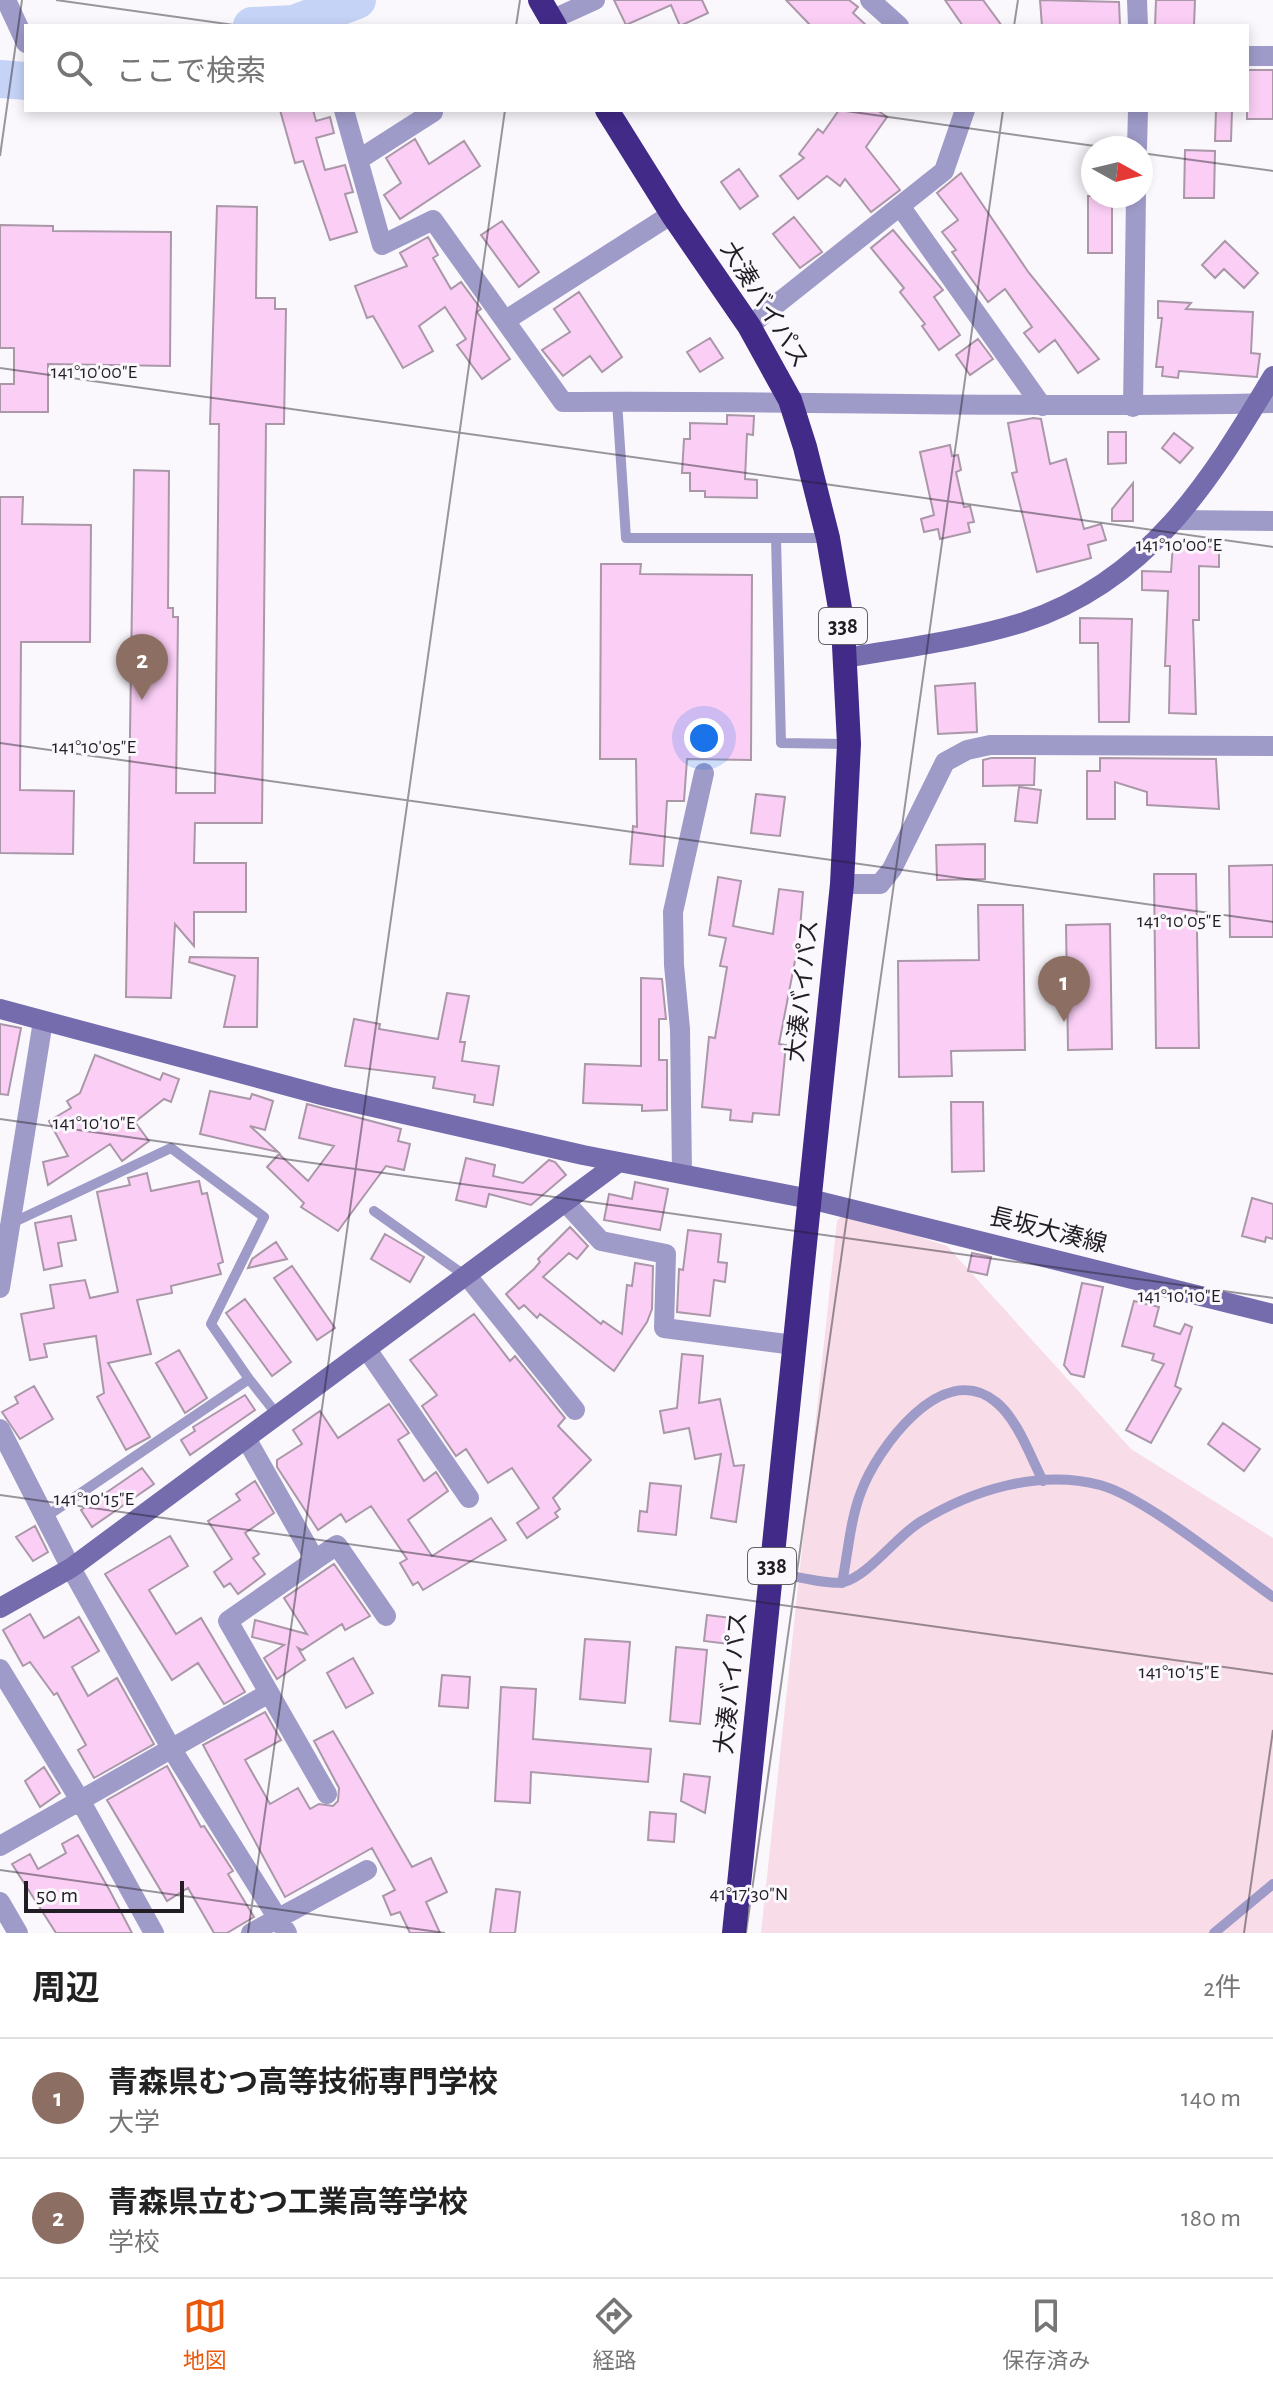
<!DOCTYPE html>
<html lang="ja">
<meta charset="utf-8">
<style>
:root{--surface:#fff;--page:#f6f6f6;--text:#222;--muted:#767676;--line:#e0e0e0;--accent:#ea580c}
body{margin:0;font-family:"Alegreya Sans","Noto Sans JP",sans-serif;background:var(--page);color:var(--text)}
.compass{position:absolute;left:1081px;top:136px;width:72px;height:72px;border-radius:50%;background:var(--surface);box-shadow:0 4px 12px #0003;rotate:98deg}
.scale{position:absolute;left:24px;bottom:20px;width:160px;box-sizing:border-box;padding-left:8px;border:4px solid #221d25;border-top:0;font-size:22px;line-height:28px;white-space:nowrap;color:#221d25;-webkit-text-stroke:6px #fbf8fd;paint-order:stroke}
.you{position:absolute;left:704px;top:738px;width:28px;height:28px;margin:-20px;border:6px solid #fff;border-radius:50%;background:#1a73e8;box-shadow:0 0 0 12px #1a73e833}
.badge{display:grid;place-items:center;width:52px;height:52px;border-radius:50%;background:var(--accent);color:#fff;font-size:26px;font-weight:700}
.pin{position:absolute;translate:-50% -66px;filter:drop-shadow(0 2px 4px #0008)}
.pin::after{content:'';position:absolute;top:42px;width:28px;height:24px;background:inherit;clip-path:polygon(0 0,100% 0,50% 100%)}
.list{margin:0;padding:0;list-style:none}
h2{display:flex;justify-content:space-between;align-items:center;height:104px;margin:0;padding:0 32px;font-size:34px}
h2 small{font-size:26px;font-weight:400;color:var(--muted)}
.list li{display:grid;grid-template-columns:52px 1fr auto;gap:24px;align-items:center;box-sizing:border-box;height:120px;padding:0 32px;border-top:2px solid var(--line)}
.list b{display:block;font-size:30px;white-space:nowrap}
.list p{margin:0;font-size:26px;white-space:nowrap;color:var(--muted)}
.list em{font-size:26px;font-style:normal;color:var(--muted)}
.icon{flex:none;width:44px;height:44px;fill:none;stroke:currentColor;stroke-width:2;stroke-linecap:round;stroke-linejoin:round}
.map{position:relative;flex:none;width:1273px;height:1933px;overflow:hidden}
.search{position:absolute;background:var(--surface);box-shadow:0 4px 12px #0003;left:24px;right:24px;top:24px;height:88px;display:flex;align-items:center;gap:20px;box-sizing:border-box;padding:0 28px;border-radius:0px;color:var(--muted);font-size:30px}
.sheet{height:344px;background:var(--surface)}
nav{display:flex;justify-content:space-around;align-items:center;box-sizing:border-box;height:112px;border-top:2px solid var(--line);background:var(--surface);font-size:22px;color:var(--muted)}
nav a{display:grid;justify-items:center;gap:4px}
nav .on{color:var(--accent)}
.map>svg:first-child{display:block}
</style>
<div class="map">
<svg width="1273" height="1933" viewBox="0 0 1273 1933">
<rect width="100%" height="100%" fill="#fbf8fd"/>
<path fill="#f8dce8" d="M845,1213L947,1246L1131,1449L1273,1538V1933H761L837,1221Z"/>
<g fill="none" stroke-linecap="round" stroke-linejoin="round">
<path stroke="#c5d3f7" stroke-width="38" d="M252,26L294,24L357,0
M0,79L26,81"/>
</g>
<path fill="#facef5" stroke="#aa97a8" stroke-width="2" d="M614,0H702L708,13L680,26L671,5L626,25Z
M786,0H849L858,7L853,13L867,26H811Z
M945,0H983L1002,26H963Z
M1040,0L1119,2L1120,26H1042Z
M1156,0H1195L1194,26H1155Z
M1247,70H1273V119H1247Z
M280,110H313L316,121L330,117L334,133L316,138L325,170L345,165L353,192L345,194L357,232L330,240L303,161L295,163Z
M839,110H877L887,117L866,147L900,190L871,212L845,179L840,186L827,176L798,199L780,176L804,158L799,154L818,129L823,133Z
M1216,110H1232L1231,141H1215Z
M415,139L429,164L464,141L480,166L400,219L384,195L401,183L386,158Z
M1185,150L1215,151L1214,198H1184Z
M739,169L758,196L740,209L721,182Z
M961,173L1029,273L1099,359L1078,373L1055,340L1039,352L1024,333L1032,327L1005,289L988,302L952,252L956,250L942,232L958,220L937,193Z
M1088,196H1112V253H1088Z
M217,206L257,207L256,298H275V309H286L284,424H266L262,823H195L194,863H246V912H194V946L175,924L171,998L126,997L134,470L169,471L168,608H173V617H178L176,793H215L219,424H210Z
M794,217L822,252L800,268L773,234Z
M502,221L539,272L519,287L481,235Z
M0,225L53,226V231L171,232L170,366L48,364V412H0V384H14V348H0Z
M893,230L943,290L934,297L960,335L939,350L922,326L925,324L900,292L904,288L871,248Z
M428,237L438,255L433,258L451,289L461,282L481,309L477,312L510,359L482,379L457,345L466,339L445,307L419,326L433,351L403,368L373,316L367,318L355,286L407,266L400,253Z
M1225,241L1258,273L1244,288L1224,269L1215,278L1202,265Z
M579,292L622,357L602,372L590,356L563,376L542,350L570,332L554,309Z
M1158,301L1191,303L1186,309L1253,312L1251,353L1260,354L1257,377L1179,371L1178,378L1162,376L1163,367H1156L1162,318H1158Z
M710,338L723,358L700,372L687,352Z
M978,339L993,359L970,375L956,355Z
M727,415L754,416L753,435L747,434L745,479L757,480V498L705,497V491H690V473H682L684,439H690V423L727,424Z
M1033,418L1041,419L1050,464L1066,459L1084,529L1101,524L1106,540L1088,545L1091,558L1037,572L1012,473L1017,472L1008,423Z
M1108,432H1126V463L1108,464Z
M1174,433L1193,448L1180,463L1162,448Z
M950,445L952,456L958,455L961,470L956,472L964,507L970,506L974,522L968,523L970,532L940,539L938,529L924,532L921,519L934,515L920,452Z
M1133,483V521H1112V509Z
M0,497H23L22,524L91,525L90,642H21L20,790L74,791L73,854L0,853Z
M1173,543L1219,548V567L1199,566V620H1193L1196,714L1169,713L1170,666H1165L1168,591L1142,590V571L1171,572Z
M601,564H641L640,574L752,575L751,760L687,759L684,801H667L663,866L630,864L633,826L637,827L636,759H600Z
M1080,618L1132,619L1129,722H1099L1098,643H1080Z
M975,683L977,732L938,734L935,686Z
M991,758H1035L1034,785L983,786V760Z
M1100,758L1216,759L1219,809L1147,805V792L1115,782V819H1087V771H1100Z
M1019,787L1041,790L1037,823L1015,821Z
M756,794L785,797L780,836L751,833Z
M985,844V879L937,880L936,845Z
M1273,865V937H1230L1229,866Z
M1154,874H1196L1199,1048H1156Z
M718,877L741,881L733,926L773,934L779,889L803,892L799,940L779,1044L786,1045L779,1115L753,1113L752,1122L730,1120L731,1110L702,1107L709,1037L715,1038L727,967L720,966L726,938L709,935Z
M978,905H1023L1025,1050L951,1051L952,1076L899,1077L898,961L979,960Z
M1110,924L1112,1049L1068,1050L1066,925Z
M190,957L258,958L257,1027H224L235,976L189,962Z
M641,978L662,979L666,1019H659V1060H667V1110L642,1111V1105L583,1103L585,1064L641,1066Z
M447,993L469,996L460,1042H465L462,1061L499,1066L493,1105L474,1102L475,1095L433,1088L435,1077L345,1066L354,1019L380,1024L379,1029L438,1039Z
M0,1024L21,1028L8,1095L0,1094Z
M95,1055L160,1080L163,1073L179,1079L171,1102L164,1099L135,1122L149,1141L122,1161L110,1144L48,1185L43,1162L68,1156L49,1121L71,1108L67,1101L80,1093Z
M210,1091L250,1099L252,1094L273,1101L265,1130L250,1126L278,1152L200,1134Z
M951,1102H983L984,1171L952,1172Z
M307,1104L401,1129L398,1141L410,1144L404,1170L386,1166L338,1231L301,1207L304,1203L267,1167L279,1154L308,1181L334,1146L299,1138Z
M466,1158L495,1165L493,1176L523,1183L549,1160L555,1162L566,1175L531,1205L489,1194L486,1207L456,1200Z
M147,1173L151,1191L199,1181L202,1194L207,1193L223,1262L218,1264L221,1274L171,1286L172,1293L137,1300L151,1354L108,1363L150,1437L126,1450L97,1397L104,1393L96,1336L44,1344L47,1357L30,1360L21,1314L54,1308L50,1285L85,1280L90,1298L118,1292L97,1192L130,1185L128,1178Z
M635,1182L668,1189L660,1230L604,1220L609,1194L632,1199Z
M1252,1198L1273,1204V1239L1266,1237L1265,1242L1242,1236Z
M71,1216L76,1240L58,1243L62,1266L44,1270L35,1223Z
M570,1227L588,1246L577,1259L569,1253L543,1277L601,1324L603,1321L622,1334L627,1285L632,1286L635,1263L653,1266L652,1309L647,1322L614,1371L540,1314L537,1318L524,1305L519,1309L506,1294L534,1269L540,1262L538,1259Z
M688,1230L721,1234L718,1262L727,1263L725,1282L714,1280L710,1316L677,1312L679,1269L683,1270Z
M385,1234L424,1257L410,1282L371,1259Z
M276,1242L287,1259L248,1268L252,1259Z
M972,1253L991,1257L987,1275L968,1271Z
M292,1266L335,1328L317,1340L274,1278Z
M1082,1283L1103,1287L1084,1377L1071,1374L1064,1365Z
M245,1299L291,1362L272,1376L226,1313Z
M1134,1301L1159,1307L1154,1326L1180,1334L1185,1324L1192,1327L1175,1386L1181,1389L1151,1443L1126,1430L1164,1364L1152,1360L1154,1354L1122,1346Z
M474,1314L510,1361L515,1356L565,1418L558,1426L591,1460L553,1498L560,1509L555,1513L558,1517L527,1538L517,1523L539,1508L512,1468L488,1483L466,1449L456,1456L422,1406L437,1395L410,1360Z
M179,1350L207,1398L185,1413L156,1363Z
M682,1354L703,1356L699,1403L720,1399L734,1466L744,1465L736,1522L711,1518L721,1454L695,1459L689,1428L664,1433L660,1411L677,1408Z
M34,1386L53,1419L20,1439L2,1412L18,1403L15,1397Z
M245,1395L255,1410L190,1455L181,1440L195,1431L193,1427Z
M389,1404L409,1433L398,1440L424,1481L436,1472L448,1491L408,1520L432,1556L491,1518L506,1540L423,1590L418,1582L413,1585L400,1563L407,1559L371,1506L346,1522L341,1514L318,1530L277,1467V1460L302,1444L293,1430L320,1411L338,1438Z
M1223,1423L1260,1449L1244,1471L1208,1444Z
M142,1468L154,1484L92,1527L81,1510Z
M255,1481L274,1513L245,1533L259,1554L253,1558L265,1574L238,1594L230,1583L224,1587L214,1572L232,1559L208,1521L240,1500L236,1494Z
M650,1483L681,1486L676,1535L638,1531L640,1511L647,1512Z
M35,1526L48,1552L33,1561L16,1537Z
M170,1536L188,1566L149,1590L176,1634L201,1618L245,1692L224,1704L198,1663L172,1680L105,1574Z
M334,1564L370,1616L345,1630L342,1624L302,1650L298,1648L305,1660L277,1679L264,1658L284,1645L252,1637L255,1620L307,1634L284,1598Z
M30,1614L44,1638L79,1617L99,1651L72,1667L88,1696L117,1678L154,1744L94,1778L78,1750L86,1745L57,1693L54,1695L30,1662L23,1666L3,1630Z
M707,1615L732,1618L728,1644L704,1641Z
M585,1639L630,1642L625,1703L580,1699Z
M676,1647L707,1650L700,1724L670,1721Z
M353,1658L373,1693L346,1708L327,1673Z
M442,1675L470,1677L468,1708L439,1706Z
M501,1687L536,1689L533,1739L651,1749L648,1782L531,1772L530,1803L495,1801Z
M265,1712L281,1740L245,1760L270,1804L298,1788L310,1809L319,1804L333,1806L338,1801L339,1788L314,1741L333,1731L412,1867L431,1858L447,1892L426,1902L440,1933H410L400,1912L391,1915L383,1896L395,1890L372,1848L285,1897L203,1745Z
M167,1766L201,1827L204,1826L233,1871L228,1874L254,1917L227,1933H214L188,1888L167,1901L107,1800Z
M44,1767L60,1793L40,1807L25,1781Z
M684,1774L710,1777L705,1813L681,1801Z
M650,1812L676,1814L674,1842L648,1840Z
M78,1835L110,1891L132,1933H56L12,1864L30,1854L38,1869L66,1853L62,1844Z
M496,1889L520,1892L515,1933H490Z"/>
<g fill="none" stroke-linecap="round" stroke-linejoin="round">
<path stroke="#9f9bc9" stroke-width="10" d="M617,401L626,538H827
M776,538L781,743L849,744
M374,1211L467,1277
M12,1223L171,1148L264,1217L211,1324L249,1379L44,1518
M249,1379L279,1417
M772,1573C789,1574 831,1586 844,1582C869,1575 896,1537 920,1522C972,1490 1039,1469 1100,1485C1145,1497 1231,1568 1273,1597
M842,1583C848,1554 850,1520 861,1492C877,1449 942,1358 996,1402C1018,1420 1030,1456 1043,1481
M1214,1933L1273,1884"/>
<path stroke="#9f9bc9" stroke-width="20" d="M6,0L26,43
M870,0L899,26
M1137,0L1138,26
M551,20L595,0
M1247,56H1273
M344,110L382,245L433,220L563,402C800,400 1036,409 1273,403
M1137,148L1138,110
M358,160L433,112
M900,206L1042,406
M506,320L672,214
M749,326L944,171L965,110
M1133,407L1136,196
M1178,520L1273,521
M842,884H880L892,869L945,762L967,750L990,745L1273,746
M682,1172L680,1029L674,965L673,912L704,773
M566,1203L601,1241L666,1254L664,1328L794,1345
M468,1277L575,1410
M0,1288L43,1021
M368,1351L469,1498
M0,1429L71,1568L171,1748L287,1933
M247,1440L315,1560L228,1621L327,1794
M315,1560L337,1545L386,1616
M0,1669L80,1800L154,1933
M0,1846L269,1693
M0,1902L18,1933
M251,1933L367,1870"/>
<path stroke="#756cae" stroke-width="20" d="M845,658C904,648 966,640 1024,622C1149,581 1210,481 1273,376
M0,1009L329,1097L583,1155L810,1199L1273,1314
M0,1608L71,1568L619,1162"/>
<path stroke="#422a88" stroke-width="24" d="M540,0L555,26
M607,110L672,214L749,326L790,400L805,447L828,538L843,626L849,744L842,884L734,1933"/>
</g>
<path fill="none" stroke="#221d25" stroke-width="2" stroke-opacity="0.45" d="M56,0L241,26M516,26L520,0M1014,26L1018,0M839,110L1109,148M1141,153L1273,171M0,156L22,0M0,368L1273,547M0,743L1273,922M0,1119L1273,1298M0,1495L1273,1674M0,1870L445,1933M248,1933L505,110M746,1933L1003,110M1244,1933L1273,1730"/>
<g text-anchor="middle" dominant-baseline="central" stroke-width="6" stroke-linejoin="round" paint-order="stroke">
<g fill="#fbf8fd" stroke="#635f66" stroke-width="2">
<rect x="819" y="608" width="48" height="36" rx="6"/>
<rect x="748" y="1548" width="48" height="36" rx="6"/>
</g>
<g font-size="22" font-weight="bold" fill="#221d25">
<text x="843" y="626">338</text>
<text x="772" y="1566">338</text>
</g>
<g font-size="24" fill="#221d25" stroke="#fbf8fd">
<text transform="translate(764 305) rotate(58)">大湊バイパス</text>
<text transform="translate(803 991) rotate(-84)">大湊バイパス</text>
<text transform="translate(1048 1231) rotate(14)">長坂大湊線</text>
<text transform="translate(732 1683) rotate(-84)">大湊バイパス</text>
</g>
</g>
<g font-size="20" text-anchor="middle" fill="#221d25" stroke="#fbf8fd" stroke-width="6" stroke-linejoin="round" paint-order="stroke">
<text x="94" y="378">141°10'00"E</text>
<text x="1179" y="551">141°10'00"E</text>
<text x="94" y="753">141°10'05"E</text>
<text x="1179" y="927">141°10'05"E</text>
<text x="94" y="1129">141°10'10"E</text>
<text x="1179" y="1302">141°10'10"E</text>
<text x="94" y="1505">141°10'15"E</text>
<text x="1179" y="1678">141°10'15"E</text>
<text x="749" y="1900">41°17'30"N</text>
</g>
</svg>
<svg class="compass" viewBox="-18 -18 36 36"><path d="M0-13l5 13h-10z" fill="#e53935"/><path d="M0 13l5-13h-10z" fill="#767676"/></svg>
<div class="scale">50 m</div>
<div class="you"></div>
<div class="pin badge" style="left:1064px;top:1022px;background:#8d6e63">1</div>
<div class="pin badge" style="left:142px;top:700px;background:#8d6e63">2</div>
<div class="search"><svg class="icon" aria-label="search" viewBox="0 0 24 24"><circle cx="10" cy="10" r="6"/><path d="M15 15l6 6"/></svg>ここで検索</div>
</div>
<section class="sheet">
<h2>周辺<small>2件</small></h2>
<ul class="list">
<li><span class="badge" style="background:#8d6e63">1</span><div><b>青森県むつ高等技術専門学校</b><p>大学</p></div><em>140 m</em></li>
<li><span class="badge" style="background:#8d6e63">2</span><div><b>青森県立むつ工業高等学校</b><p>学校</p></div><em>180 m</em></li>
</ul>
</section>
<nav>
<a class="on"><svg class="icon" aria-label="map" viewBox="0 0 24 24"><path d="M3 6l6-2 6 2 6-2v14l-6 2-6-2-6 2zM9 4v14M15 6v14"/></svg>地図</a>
<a><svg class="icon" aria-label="directions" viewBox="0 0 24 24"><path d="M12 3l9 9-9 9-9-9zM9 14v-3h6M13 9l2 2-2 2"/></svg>経路</a>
<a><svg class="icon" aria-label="saved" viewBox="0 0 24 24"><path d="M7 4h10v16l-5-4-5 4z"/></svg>保存済み</a>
</nav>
